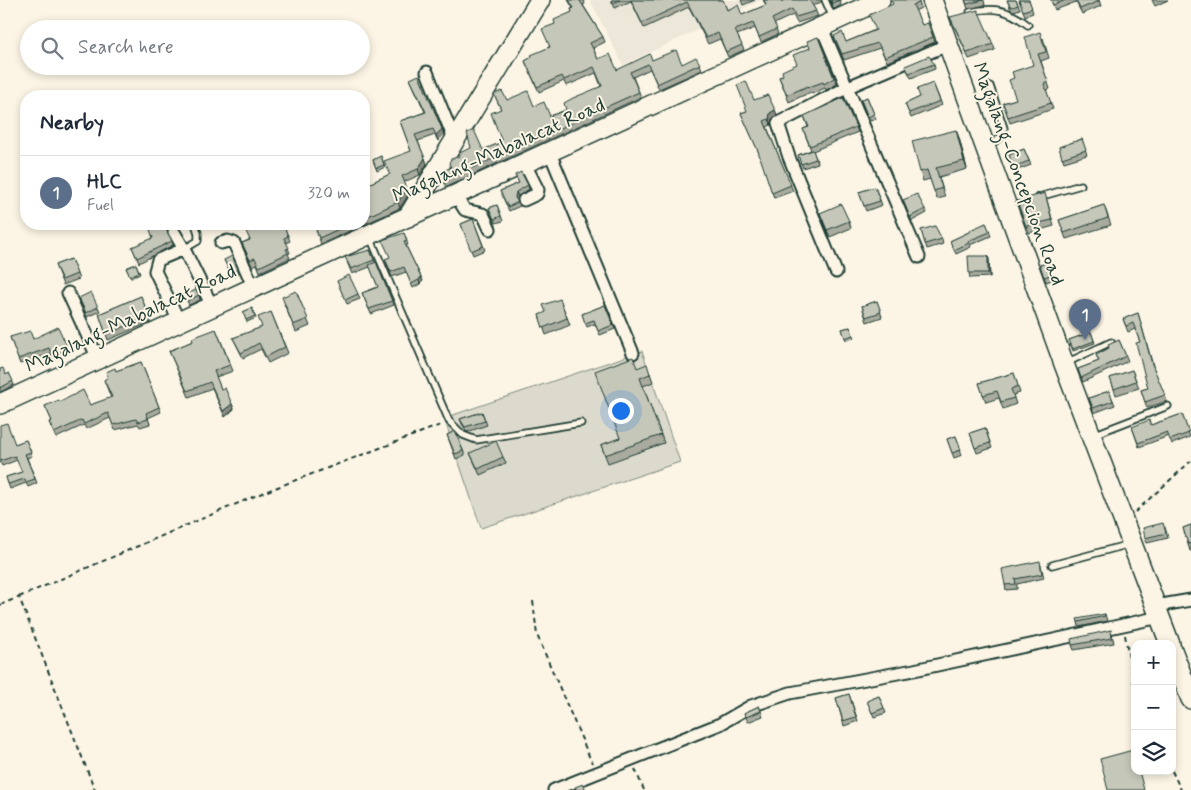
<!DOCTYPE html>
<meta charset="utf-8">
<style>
:root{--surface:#fff;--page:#f2f2f3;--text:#1f2937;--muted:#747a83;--line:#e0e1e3;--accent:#0b8043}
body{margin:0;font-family:Mynerve,sans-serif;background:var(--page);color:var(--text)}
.controls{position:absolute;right:15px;bottom:15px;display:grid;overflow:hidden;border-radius:10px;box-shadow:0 2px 8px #0003}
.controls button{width:45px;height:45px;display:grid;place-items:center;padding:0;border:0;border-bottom:1px solid var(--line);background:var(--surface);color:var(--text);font:25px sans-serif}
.you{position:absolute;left:620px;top:410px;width:18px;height:18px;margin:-12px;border:4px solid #fff;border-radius:50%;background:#1a73e8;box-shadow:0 0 0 8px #1a73e833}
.badge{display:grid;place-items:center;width:32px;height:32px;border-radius:50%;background:var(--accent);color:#fff;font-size:16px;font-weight:700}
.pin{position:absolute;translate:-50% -41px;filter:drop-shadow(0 1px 2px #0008)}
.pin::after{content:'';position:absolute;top:26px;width:18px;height:15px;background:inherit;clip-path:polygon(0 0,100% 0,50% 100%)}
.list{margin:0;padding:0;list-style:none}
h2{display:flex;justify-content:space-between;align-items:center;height:65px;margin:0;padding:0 20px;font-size:21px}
h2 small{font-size:16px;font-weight:400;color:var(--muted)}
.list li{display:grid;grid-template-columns:32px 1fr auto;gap:15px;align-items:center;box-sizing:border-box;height:75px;padding:0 20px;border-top:1px solid var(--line)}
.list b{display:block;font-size:19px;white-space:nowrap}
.list p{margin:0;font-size:16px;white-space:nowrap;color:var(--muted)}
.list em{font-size:16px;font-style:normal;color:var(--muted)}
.icon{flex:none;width:28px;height:28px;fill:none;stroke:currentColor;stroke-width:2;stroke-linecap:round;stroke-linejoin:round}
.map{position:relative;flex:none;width:1191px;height:790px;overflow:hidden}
.search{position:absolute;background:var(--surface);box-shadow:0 2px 8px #0003;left:20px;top:20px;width:350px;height:55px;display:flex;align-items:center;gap:12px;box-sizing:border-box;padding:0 18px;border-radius:28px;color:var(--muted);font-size:19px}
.panel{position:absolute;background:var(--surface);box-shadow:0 2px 8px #0003;left:20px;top:90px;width:350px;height:140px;border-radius:20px}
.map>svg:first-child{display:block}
</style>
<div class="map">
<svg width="1191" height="790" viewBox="0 0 1191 790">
<rect width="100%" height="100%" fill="#fcf5e5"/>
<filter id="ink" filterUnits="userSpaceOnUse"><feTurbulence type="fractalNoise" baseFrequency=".02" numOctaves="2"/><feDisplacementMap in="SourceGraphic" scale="10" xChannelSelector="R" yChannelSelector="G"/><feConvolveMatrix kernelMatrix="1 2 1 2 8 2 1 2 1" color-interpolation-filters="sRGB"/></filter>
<g filter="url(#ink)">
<path fill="#ece7d8" d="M590,0H761L623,65Z"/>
<path fill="#dcdacc" stroke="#7e8c80" d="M642,351L680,462L481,528L444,418Z"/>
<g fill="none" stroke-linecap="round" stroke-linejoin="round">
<g stroke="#1f3d34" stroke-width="9">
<path id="service" d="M825,0L833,18
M970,12C994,6 1009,10 1028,25
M989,146L1001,137L1004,128L990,86
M1039,197L1081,185
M370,237L449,421L463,435L476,440L581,423
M184,249L198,241V233L195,224
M1066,363L1111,342
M1093,435L1168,406
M1052,565L1130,544"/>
</g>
<g stroke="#1f3d34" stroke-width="15">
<path id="minor" d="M822,28L919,257
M427,72L454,139
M550,153L633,353
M456,196L465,210L483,214L490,229
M524,200L537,194L538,190L525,164
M174,232L184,249
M221,243L228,241L234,243L254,288
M836,272L789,157L778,123L848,87L947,45
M68,293L98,359
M179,321L155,271L158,260L184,249L212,306
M1156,606L1191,600
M554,790L720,724L751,706L790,693L914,670L1160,617"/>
</g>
<g stroke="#1f3d34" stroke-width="22">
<path id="primary" d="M932,0L1064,364L1170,644
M408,217L540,0
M0,404L880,0
M1172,650L1191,699"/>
</g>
<path stroke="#1f3d34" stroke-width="2" stroke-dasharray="5 4" stroke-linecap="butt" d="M1135,512L1191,461
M19,597L262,493L443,424
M533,601L537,635L592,763
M0,605L19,597L95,790
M1125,635L1135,691
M635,769L644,790
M1172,771L1181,790"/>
<use href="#service" stroke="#fcf5e5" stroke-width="5.5"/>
<use href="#minor" stroke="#fcf5e5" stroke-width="11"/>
<use href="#primary" stroke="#fcf5e5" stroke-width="19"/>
</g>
<path fill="#a9ab9f" stroke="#1f3d34" d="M568,0H584L585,4L583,5L603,37L605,42L593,48L598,59L617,70L652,60L682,64H700L702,70L659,89L650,69L633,77L641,97L446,187L442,175L451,168L483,150L502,142L501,109L494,94L507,100L534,106L550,116L566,110L601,86L596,73L566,86L564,81L539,92L527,66L525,61L532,57L549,47L555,24L572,12L571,9L573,8Z
M611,0H723L727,10L742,15L766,5L763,0H779L780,2L785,0H822L821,2L813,6L818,16L797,23L793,15L774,24L778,34L761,42L755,28L737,35L744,50L728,57L720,39L708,44L689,7L644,28L631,1L615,8Z
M741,0H755L743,5Z
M830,0H840L841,5L834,9Z
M918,0L921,8L915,11L922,25L928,23L935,42L887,62L880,48L844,60L834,36L846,42L875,30L893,4Z
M965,0H984L985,5L968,9Z
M1007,0H1016L1020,9L1014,11L1011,10Z
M1019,0H1029L1033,13L1025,16Z
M1051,0H1099L1101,6L1082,14L1076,2L1055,10Z
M1152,0H1168L1155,6Z
M950,17L993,44L995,50L969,59Z
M818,37L837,84L826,90L825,88L812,94L811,92L789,102L779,77L783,75L797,64L810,49Z
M1043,38L1049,58L1041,61L1050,89L1046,90L1053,109L1010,123L1003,103L1016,99L1014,78L1033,65Z
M934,64L935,69L911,78L905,66Z
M410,79L444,135L438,141L435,135L418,141L427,164L420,175L404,182L409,194L400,208L321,244L314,224H364V186L390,174L411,151L400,121L425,112Z
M933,83L942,105L911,118L905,104L920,97Z
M867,97L876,119L870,121L861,100Z
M754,100L775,110L777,115L772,119L771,125L767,127L793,191L774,198L760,155L741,113L747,111Z
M804,116L856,127L858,132L813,151L818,163L803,168L798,155L811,150L803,129L808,127Z
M956,130L959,138L967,169L939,177L945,197L937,199L930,179L923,181L920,172Z
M1082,139L1087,155L1064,162L1059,147Z
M1024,149L1031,165L1015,171L1009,155Z
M364,154L368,165L364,167Z
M381,156L385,167L377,171L373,160Z
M515,175L528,185L529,189L518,196L517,200L520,206L509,211L500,191L519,183Z
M875,187L882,205L866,211L859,192Z
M903,200L925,209L927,213L912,221Z
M1047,200L1054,226L1029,233L1017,201Z
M497,205L503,221L496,223L489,208Z
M1104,205L1111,225L1066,239L1059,220Z
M820,213L849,221L851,228L830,237Z
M473,219L485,250L473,255L461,224Z
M986,223L991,236L970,245L971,247L956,254L950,241L971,231Z
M283,224L290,241L286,243L290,253L288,254L290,258L260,272L257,264L252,266L242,243Z
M921,230L942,239L943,244L927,249Z
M404,233L408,245L406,246L423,281L420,284L413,288L406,272L392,277L385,259L390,258Z
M172,241L173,245L139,263L132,247Z
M370,250L394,305L371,314L362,293L378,287L370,267L352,274L347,262Z
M988,256L989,260L990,277L970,278L969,273Z
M71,259L79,279L63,285L55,265Z
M224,260L238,269L239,273L232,277Z
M1046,263L1052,280L1046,282L1040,265Z
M136,264L140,274L131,278L126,268Z
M337,281L358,294L360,299L347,304Z
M296,291L310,326L296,332L284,304Z
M184,295H199L200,300L189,305Z
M141,296L151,322L108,340L99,314Z
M79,298L98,307L100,311L87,317Z
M560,299L570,325L546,335L539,315L546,313Z
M877,301L882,317L867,322L862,306Z
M605,305L615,329L600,335L595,324L587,327L582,314Z
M252,308L256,318L247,322L243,312Z
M271,312L288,353L268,363L261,349L243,358L233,338L262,327Z
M1138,313L1154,369L1167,401L1147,408L1141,390L1148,388L1140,342L1135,329L1128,332L1123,319Z
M850,327L854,338L846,340L842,329Z
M216,329L233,371L216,377L221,389L232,404L234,409L225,417L212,388L189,397L169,351L193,341Z
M1091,332L1095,343L1073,351L1069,340Z
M10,337L33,339L68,348L70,353L54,360L51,354L20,364Z
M1119,340L1128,361L1083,382L1078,369L1099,361L1096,355L1109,348Z
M141,362L161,412L148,418L150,424L140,427L138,424L115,430L110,418L86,429L84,425L56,438L49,422L52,421L45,406L60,402L90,405L111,398L104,380L108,378L116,371Z
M637,368L650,373L653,382L643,386L664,443L608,463L601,445L620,438Z
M0,369L6,375L9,373L14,385L0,392Z
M1132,370L1139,388L1116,395L1110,378Z
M1014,373L1020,393L1013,395L1016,404L1003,409L999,398L986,402L979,383Z
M1109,391L1115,405L1094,413L1089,398Z
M482,412L487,425L467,432L462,424L460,419Z
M1182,414L1190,437L1172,444L1169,436L1139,447L1132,427L1151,425Z
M985,428L992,448L977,453L970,433Z
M455,431L465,455L456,459L447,435Z
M956,436L962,455L954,458L947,439Z
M26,440L32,456L27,458L37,483L28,487L26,483L10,489L6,477L22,472L17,460L2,466L0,461L15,444Z
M470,453L503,457L506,463L480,475Z
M1191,525V551H1190L1183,528Z
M1165,527L1168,538L1147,543L1145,538Z
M1041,565L1044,578L1017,584V589L1006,590L1005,585Z
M1105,614L1107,621L1079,627L1078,622Z
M1111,630L1114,643L1074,650L1072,645Z
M849,694L858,721L844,726L836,698Z
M879,696L886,713L874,717L867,701Z
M759,706L763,716L748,722L744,713Z"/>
<path fill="#8a8b82" stroke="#1f3d34" d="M775,110L777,115L772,119L771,125L769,119L770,113Z
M442,129L444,135L438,141L436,135Z
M956,130L959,138L967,169L964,161Z
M425,158L427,164L420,175L418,169Z
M407,188L409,194L400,208L398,202Z
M516,192L518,196L517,203L515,198Z
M988,256L989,260L990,277L988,273Z
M421,277L423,281L420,284L419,280Z
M232,404L234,409L225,417L223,411Z"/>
<path fill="#c5c7b9" stroke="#1f3d34" d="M569,0H582L580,1L603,37L590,43L598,59L610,54L617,70L650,54L652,60L676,50L682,64L696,57L700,64L657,84L648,64L630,72L639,92L444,181L442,175L444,170L451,168L449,163L451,159L460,156L459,153L471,148L467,133L474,130L483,150L502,142L491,113L501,109L494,94L502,91L507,100L528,91L534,106L544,102L550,116L566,110L564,103L573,98L602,86L594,67L564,80L562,76L537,87L525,61L532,57L531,55L550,47L542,29L555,24L554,20L572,12L571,9L574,8Z
M612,0H620L613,3Z
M631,0H723L727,10L738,5L742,15L766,5L764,0H779L780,2L785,0H812L810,1L816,11L796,17L792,9L772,19L777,29L759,37L753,23L735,30L742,45L726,52L718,33L706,38L687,2L642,23Z
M831,0H840L832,3Z
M891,0H918L919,3L913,5L922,25L928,23L933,37L885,57L878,43L842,54L834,36L842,32L846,42L876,30L869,15L893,4Z
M965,0H983L967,4Z
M1007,0H1016L1018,5L1013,7L1010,6Z
M1019,0H1029L1032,8L1023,11Z
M1051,0H1066L1053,5Z
M1076,0H1099V1L1080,9Z
M978,10L993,44L967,53L950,17Z
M1040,32L1046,52L1038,54L1048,82L1044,84L1051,103L1008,117L1003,103L1016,99L1009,80L1014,78L1012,72L1033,65L1025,37Z
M818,37L834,78L824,84L823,82L809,87L808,86L787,95L779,77L783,75L782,71L797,64L793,55L810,48L807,41Z
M929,56L934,64L909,73L905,66Z
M419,75L442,129L436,135L433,129L415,135L425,158L418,169L402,176L407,188L398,202L364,218V186L390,174L384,161L411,151L400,121L426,112L410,79Z
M746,81L754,100L768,95L775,110L770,113L769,119L764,121L791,185L772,193L758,151L741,113L747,111L737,85Z
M933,83L940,101L909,113L905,104L920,97L917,89Z
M867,97L874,114L868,117L861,100Z
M843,98L856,127L810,146L803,129L809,127L804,116Z
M956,130L964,161L936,168L942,188L934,191L927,170L920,172L912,141Z
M1082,139L1086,150L1062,158L1059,147Z
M1024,149L1029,161L1013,167L1009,155Z
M813,150L816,159L801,164L798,155Z
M364,154L366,161L364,162Z
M381,156L384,165L376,168L373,160Z
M521,172L528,185L516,192L515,198L518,202L508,207L500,191L519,183L515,175Z
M875,187L880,201L864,206L859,192Z
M1045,193L1052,220L1026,226L1017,201Z
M917,194L925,209L910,217L903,200Z
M841,204L849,221L827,230L820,213Z
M497,205L501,216L494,219L489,208Z
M1104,205L1108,218L1064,233L1059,220Z
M473,219L483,246L471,251L461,224Z
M986,223L990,232L968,241L969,243L954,250L950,241L971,231L970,230Z
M148,224H163L172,241L137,258L132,247L153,238Z
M257,224H283L288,236L284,238L289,248L286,249L288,253L259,267L255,258L250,260L242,243L250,240L245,229Z
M314,224H350L319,238Z
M935,226L942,239L925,244L921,230Z
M404,233L407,241L404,242L421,277L419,280L411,284L404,267L391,272L385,259L390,257L382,240Z
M370,250L374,260L351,269L345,257Z
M232,256L238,269L231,273L224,260Z
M968,256H988V273H969Z
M71,259L77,274L62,280L55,265Z
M376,262L392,301L369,309L362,293L378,287L369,265Z
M1046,263L1050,275L1044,277L1040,265Z
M136,264L139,272L130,276L126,268Z
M349,275L358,294L345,300L337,281Z
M196,290L199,295L187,301L184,295Z
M296,291L308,319L293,325L282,297Z
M91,292L98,307L86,313L79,298Z
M141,296L149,317L106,334L99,314Z
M560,299L567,318L543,328L539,315L546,312L543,305Z
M877,301L881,312L866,317L862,306Z
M605,305L613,325L598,331L594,320L585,323L582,314Z
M252,308L255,316L246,320L243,312Z
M271,312L285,347L266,357L259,343L241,353L233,338L262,327L258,317Z
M1138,313L1152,364L1165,395L1145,402L1141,390L1148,388L1136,343L1140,342L1133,323L1126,326L1123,319Z
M58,327L68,348L52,355L49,348L18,359L10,337L30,331L33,339Z
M850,327L853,335L845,338L842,329Z
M216,329L230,365L214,371L221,389L225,388L232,404L223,411L210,382L187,391L169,351L193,341L192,338Z
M1091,332L1094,341L1073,349L1069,340Z
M1119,340L1126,356L1081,378L1078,369L1099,361L1096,355L1109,348L1108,345Z
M633,357L637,368L647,364L650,374L640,378L661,435L605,455L601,445L620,438L595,371Z
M141,362L159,407L146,413L148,419L138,422L136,419L113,425L108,413L84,424L82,420L54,433L49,422L52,421L45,406L59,400L60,402L83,390L90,405L112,397L104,380L108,377L106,372L115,368L116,371Z
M3,368L6,375L9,373L13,381L0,388V369Z
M1132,370L1136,381L1114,389L1110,378Z
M1014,373L1018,386L1011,389L1014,398L1001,402L997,391L983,395L979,383Z
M1109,391L1113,401L1093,408L1089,398Z
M482,412L485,421L465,427L460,419Z
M1182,414L1189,433L1170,440L1167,432L1138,443L1132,427L1149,420L1151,425Z
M7,423L15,444L26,440L31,452L25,454L35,479L26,482L25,479L8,484L6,477L22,472L15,456L0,461V425Z
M985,428L990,443L975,448L970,433Z
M455,431L463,451L455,454L447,435Z
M956,436L961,450L952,453L947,439Z
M496,441L503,457L478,469L470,453Z
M1163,523L1166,533L1145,538L1143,528Z
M1191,525V543L1188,544L1183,528Z
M1040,561L1042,574L1015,579L1016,584L1005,585L1002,569Z
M1105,614V616L1078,622L1077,619Z
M1111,630L1112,638L1072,645L1071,639Z
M849,694L856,717L843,721L836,698Z
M879,696L884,708L872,713L867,701Z
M759,706L761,711L746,717L744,713Z
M1133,750L1135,757V771H1139L1144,790H1108L1100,759Z
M583,784L586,790H577L575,787Z"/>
</g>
<g text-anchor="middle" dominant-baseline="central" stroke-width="4" stroke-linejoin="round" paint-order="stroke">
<g font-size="20" fill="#1f3d34" stroke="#fcf5e5">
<text transform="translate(499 151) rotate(-24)">Magalang-Mabalacat Road</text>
<text transform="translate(1018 174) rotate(70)">Magalang-Concepcion Road</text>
<text transform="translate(131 319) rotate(-25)">Magalang-Mabalacat Road</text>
</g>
</g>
</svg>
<div class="controls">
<button>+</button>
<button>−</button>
<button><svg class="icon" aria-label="layers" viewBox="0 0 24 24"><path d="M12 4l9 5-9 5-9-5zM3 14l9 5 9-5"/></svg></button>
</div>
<div class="you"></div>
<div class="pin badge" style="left:1085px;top:340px;background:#5c6f8a">1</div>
<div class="search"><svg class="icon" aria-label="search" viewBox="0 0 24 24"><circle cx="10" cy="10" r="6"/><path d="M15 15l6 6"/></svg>Search here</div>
<section class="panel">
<h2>Nearby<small></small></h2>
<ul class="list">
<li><span class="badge" style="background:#5c6f8a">1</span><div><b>HLC</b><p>Fuel</p></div><em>320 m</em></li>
</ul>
</section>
</div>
